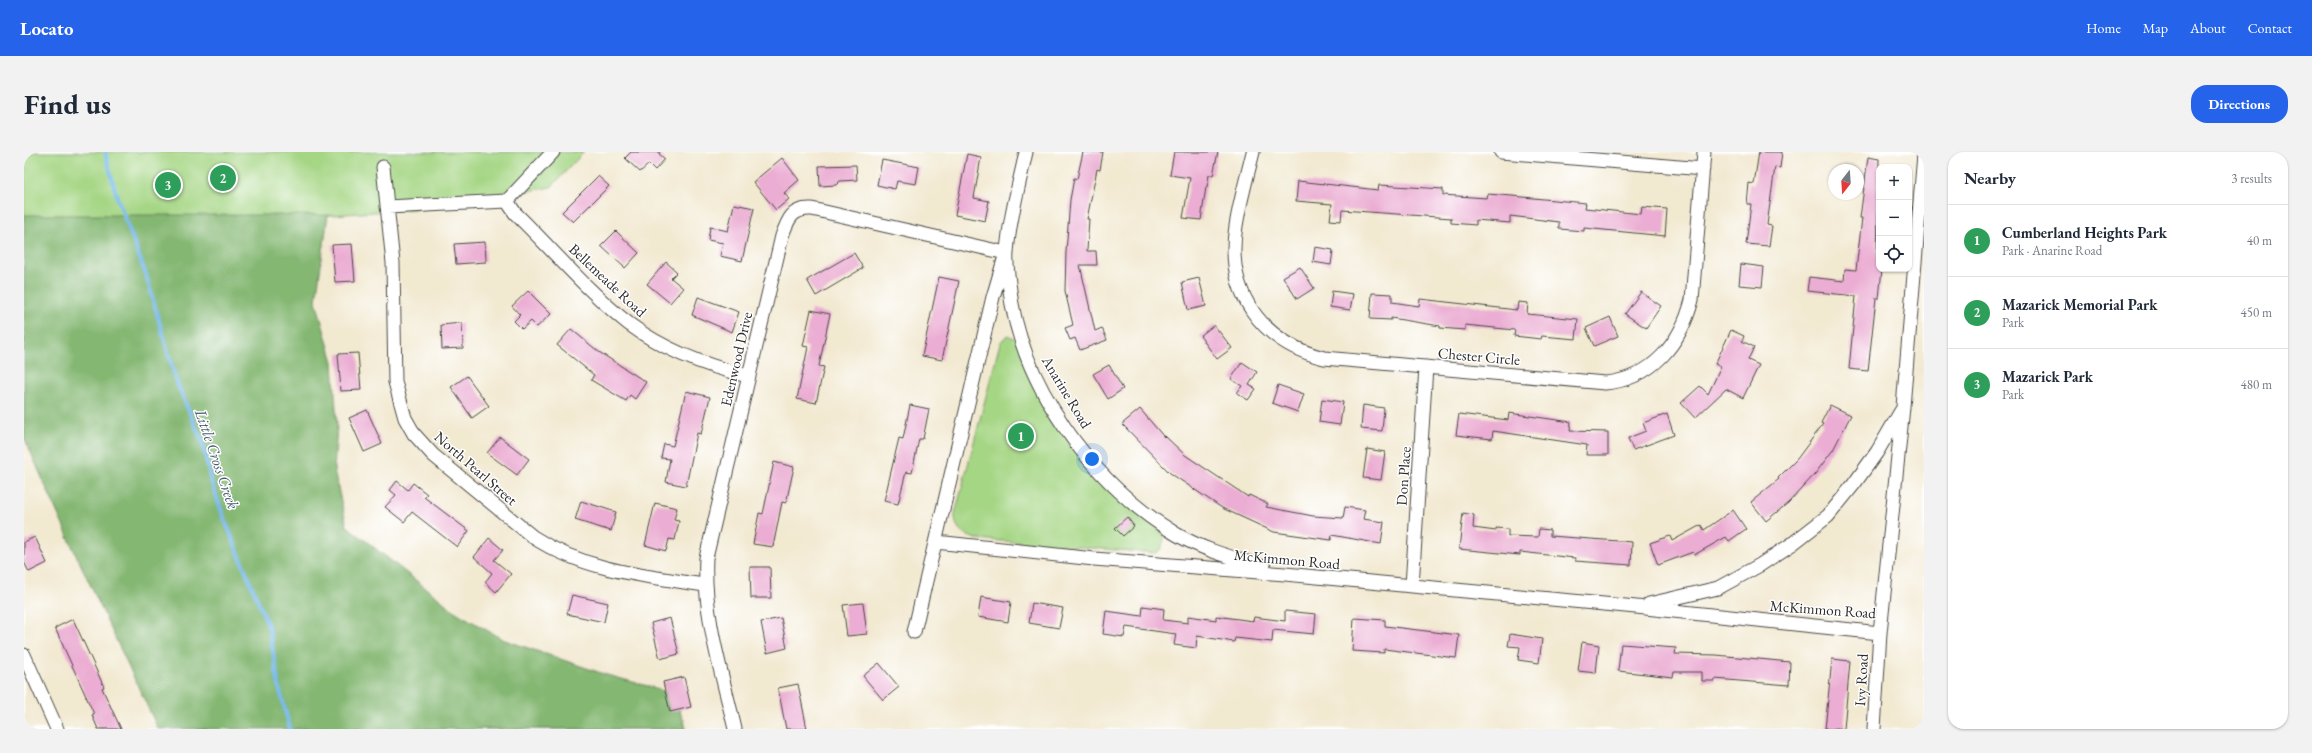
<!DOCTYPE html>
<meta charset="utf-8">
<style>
:root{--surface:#fff;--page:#f2f2f3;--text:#1f2937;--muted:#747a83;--line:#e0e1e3;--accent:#2563eb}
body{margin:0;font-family:"EB Garamond",serif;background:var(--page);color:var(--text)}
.controls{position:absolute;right:12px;top:12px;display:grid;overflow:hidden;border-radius:8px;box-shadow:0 1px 3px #0004}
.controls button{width:36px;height:36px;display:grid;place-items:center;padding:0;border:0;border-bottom:1px solid var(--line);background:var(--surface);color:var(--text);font:20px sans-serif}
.compass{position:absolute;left:1804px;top:12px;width:36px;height:36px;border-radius:50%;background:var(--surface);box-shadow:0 1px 3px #0004;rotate:197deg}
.you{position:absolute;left:1068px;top:307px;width:14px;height:14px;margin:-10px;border:3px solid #fff;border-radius:50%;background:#1a73e8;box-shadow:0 0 0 6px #1a73e833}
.badge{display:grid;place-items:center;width:26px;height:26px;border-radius:50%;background:var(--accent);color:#fff;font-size:13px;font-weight:700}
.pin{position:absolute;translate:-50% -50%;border:2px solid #fff;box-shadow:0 1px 4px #0006}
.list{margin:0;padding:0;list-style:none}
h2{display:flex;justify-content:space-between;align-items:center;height:52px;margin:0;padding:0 16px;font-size:17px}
h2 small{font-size:13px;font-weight:400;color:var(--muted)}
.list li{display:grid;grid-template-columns:26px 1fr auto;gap:12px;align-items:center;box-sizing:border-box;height:72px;padding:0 16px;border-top:1px solid var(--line)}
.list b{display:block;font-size:15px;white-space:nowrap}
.list p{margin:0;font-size:13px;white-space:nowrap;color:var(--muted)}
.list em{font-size:13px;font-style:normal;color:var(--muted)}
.icon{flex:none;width:22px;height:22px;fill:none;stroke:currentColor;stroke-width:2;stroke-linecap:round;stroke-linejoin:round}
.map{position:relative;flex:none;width:1900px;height:577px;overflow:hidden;border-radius:16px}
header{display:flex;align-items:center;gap:24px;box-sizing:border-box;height:56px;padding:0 20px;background:var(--accent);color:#fff}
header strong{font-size:19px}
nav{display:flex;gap:22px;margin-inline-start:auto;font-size:14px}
.intro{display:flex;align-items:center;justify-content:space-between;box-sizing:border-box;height:96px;padding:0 24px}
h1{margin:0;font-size:28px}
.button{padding:10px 18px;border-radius:16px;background:var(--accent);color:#fff;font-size:14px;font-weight:700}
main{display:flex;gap:24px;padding:0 24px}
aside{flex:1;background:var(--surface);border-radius:16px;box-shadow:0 1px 3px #0004}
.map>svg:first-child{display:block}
</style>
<header>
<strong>Locato</strong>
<nav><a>Home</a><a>Map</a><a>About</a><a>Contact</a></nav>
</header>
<div class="intro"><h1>Find us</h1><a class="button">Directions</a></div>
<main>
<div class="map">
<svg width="1900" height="577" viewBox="0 0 1900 577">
<rect width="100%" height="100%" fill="#fff"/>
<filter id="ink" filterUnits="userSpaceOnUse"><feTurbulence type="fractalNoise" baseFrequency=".025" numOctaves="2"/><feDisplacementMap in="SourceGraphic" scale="8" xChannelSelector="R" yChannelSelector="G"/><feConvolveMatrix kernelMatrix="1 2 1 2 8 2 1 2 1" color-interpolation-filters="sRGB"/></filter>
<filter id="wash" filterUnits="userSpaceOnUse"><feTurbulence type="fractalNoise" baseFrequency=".012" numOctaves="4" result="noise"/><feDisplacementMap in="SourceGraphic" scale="16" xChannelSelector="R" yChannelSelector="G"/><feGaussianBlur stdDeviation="0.9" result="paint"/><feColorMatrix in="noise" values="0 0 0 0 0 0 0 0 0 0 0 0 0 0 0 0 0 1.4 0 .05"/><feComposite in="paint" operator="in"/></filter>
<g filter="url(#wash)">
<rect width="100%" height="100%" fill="#f2e9d1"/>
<path fill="#a5d684" stroke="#688058" d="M0,0H560L527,35L418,55L268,66L304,339L331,394L470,497L635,537L660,568L662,577H266L0,68Z
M983,183L997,189L1023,251L1141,384L1137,397L1131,401L952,387C939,383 930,376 931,362L976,191Z"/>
<path fill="#84b772" stroke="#58714e" d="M0,63H304L292,149L309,210L313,273L310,319L323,374L432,460L478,487L583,523L635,537L652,547L662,577H134L48,394L0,285Z"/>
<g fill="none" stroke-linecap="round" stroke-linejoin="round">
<path stroke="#7abbef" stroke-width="4" d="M81,0L93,45L122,123L152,229L178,290L186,326L200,366L245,476L255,535L266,577"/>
</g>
<g id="blocks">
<path fill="#ebadd3" d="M607,0H636L635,2L641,7L631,18L625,12L616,20L601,6Z
M1059,0H1079L1076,18L1073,17L1063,67H1065L1063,99H1072L1073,113H1056L1071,179L1078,176L1083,188L1056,198L1051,186L1046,188L1041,176L1049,173L1041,139L1042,100L1046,48L1050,26L1053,27Z
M1150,0H1194L1189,23H1185L1183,35H1182L1177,68L1159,66L1166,26L1146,23Z
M1735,0H1758L1756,16L1751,15L1743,73L1748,74L1745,94L1722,92L1727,52H1723L1725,31L1730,32Z
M943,2L957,5L950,46L965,49L961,69L931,63Z
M1844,5L1855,7L1853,110L1855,111V117H1858L1855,146H1852L1844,219L1825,217L1832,144L1783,139L1785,125L1820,129L1821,117L1832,118L1838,66H1836Z
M758,6L775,28L760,41L765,47L752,58L729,30Z
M858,8L895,15L892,32L873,29L871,37L853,33Z
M832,13L833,28L816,29L812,33L796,34L795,14Z
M574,24L585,34L549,70L538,60Z
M1274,29L1354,38L1355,33L1419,37V43L1462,46L1463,42L1488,44L1562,51L1561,56L1617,62L1618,55L1643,57L1641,84L1560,76V79L1535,77V70L1486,64V71L1452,68V73L1427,71V66L1318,58L1317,69L1306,68L1308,52L1272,49Z
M710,52L730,56L718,109L696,104L699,91L684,88L686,75L704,79Z
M592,79L615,101L601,116L577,94Z
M461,90L462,110L432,112L430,92Z
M328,92L331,129L311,130L308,93Z
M1291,95L1309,98L1307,113L1289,110Z
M830,101L839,116L792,144L783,128Z
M642,110L653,120L647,126L659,136L646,151L623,132Z
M1717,112L1740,115L1738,135L1715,133Z
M1276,115L1290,136L1273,147L1259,125Z
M915,125L935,129L918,208L898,204Z
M1175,126L1182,154L1164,158L1158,130Z
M504,139L527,162L513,175L507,169L498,177L490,169L496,163L488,154Z
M1308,139L1329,142L1326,158L1306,155Z
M1617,140L1637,154L1622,176L1601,162Z
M1348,141L1368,142V150L1395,154L1396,147L1493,158L1494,150L1504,151L1503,162L1554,167L1552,187L1518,184L1517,187L1490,184L1491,178L1441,173V178L1416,176V174L1367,166V168L1346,167Z
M674,145L715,160L708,180L668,163Z
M787,158L806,162L795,214L800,215L792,251L773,247L784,195L779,194Z
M1586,165L1594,184L1570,194L1562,176Z
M438,171L439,196L418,197L417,173Z
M1190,173L1208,196L1193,207L1176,184Z
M547,177L575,200L622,230L611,247L606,243L602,249L567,228L570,223L533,193Z
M1707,178L1720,184L1718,189L1730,195L1724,208L1735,213L1719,246L1702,237L1671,266L1657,251L1676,234L1684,242L1697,215L1691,212Z
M334,201L337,238L317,239L314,202Z
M1218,210L1233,220L1225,233L1232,237L1224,248L1213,241L1218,234L1207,227Z
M1085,213L1099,237L1084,247L1069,222Z
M443,224L465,254L448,266L427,235Z
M1254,233L1280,242L1274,260L1248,251Z
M662,239L686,245L677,282L673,281L662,334L642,330L646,307L637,306L640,292L649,294Z
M1298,247L1319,250L1316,273L1295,270Z
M886,253L905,257L899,287H895L888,321L882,320L874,352L860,349L875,286L879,287Z
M1339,253L1360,256L1358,279L1337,277Z
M1806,253L1827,263L1809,298L1791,322L1764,351L1742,369L1727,350L1755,327L1754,326L1773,307L1799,272L1797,271Z
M1116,257L1140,285L1141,284L1161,303L1224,345L1225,343L1244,352L1242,355L1289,364L1319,366L1321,355L1341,358L1339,367L1360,370L1357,392L1308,383L1307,388L1250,380L1198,356L1146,321L1098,272Z
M343,258L358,292L340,300L325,266Z
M1485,261L1547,270L1546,279L1584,280V303H1562L1563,293L1469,279L1468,287L1432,283L1435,262L1484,268Z
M1643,262L1650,283L1609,298L1604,286L1622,279L1619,271Z
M476,285L505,307L493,323L463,301Z
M1343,297L1361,300L1357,328L1339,326Z
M750,310L770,315L762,351L758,350L749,395L729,392L735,361L739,362Z
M373,329L384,338L389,331L403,342L400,345L445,379L433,395L388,360L380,370L361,355L372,343L366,338Z
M557,349L592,360L587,379L551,368Z
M631,351L653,356L650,368L655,369L651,388L645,387L642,399L621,393Z
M1709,358L1722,377L1705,389L1702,385L1670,403L1669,400L1634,413L1626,391L1646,384L1648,389L1677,373L1680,378Z
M1439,361L1450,363L1449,376L1472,379V376L1484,377V384L1514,385L1515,377L1526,378V384L1608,390L1607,413L1551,409V406L1496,400V403L1435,397Z
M1103,365L1110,374L1099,384L1091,376Z
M11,385L23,411L5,420L0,410V390Z
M465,386L479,398L470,408L487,422L472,440L461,430L468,421L450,405Z
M726,415H746L747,446H727Z
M548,443L584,451L580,470L543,462Z
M957,445L987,450L984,470L954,465Z
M839,451L843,482L823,484L819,453Z
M1008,451L1039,456L1035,476L1005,471Z
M1119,454L1140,457L1139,468L1164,471V464L1192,468V464L1229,469L1230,465L1261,469V459L1292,462L1290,482L1249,478L1248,490L1211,486L1210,490L1173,484L1172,496L1150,493L1152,482L1102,475L1100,485L1079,482L1082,459L1118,464Z
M646,466L655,502L636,507L627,471Z
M757,466L763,496L743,501L737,470Z
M1330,466L1361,468V474L1435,483L1432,506L1360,497V501L1328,499Z
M49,467L80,535L78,536L97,577H74L68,563L70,562L31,476Z
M1486,482L1518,487L1515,511L1494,508L1496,495L1484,494Z
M1558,490L1575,493L1572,521L1554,519Z
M1597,492L1652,496L1651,502L1692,503L1766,510L1765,533L1691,527V529H1678V520H1650L1649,525L1594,519Z
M1808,507L1826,509L1820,577H1801Z
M855,511L875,535L859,548L839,524Z
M660,525L667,555L646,560L639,530Z
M774,532L783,577H762L754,536Z"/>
</g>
</g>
<g filter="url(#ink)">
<use href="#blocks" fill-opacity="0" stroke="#494844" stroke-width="1"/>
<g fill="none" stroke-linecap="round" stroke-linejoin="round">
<g stroke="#494844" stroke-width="15">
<path id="minor" d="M1002,0C995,33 985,68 983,101C982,111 984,121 985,131C995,231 1067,331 1152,382C1179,398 1210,406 1240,415
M1229,0C1223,25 1216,49 1212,74C1201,140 1237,190 1300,206L1581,231C1628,227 1657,191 1668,148L1680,0
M1477,0L1679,17
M359,15L369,111L371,230L381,266L390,282L409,303L509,385C561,419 621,424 680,433
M483,49L491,61C527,96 566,142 605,172C640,198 682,214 724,224
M363,55L483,49L529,0
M912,390L1070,407L1261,422L1612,455L1856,481
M1388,434L1402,215
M1625,452L1694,436L1736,413L1768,392L1804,364L1830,332L1853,300L1877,259
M0,503L33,577
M711,577C698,521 679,463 682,406L758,84C764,67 768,56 788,57L982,101L969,145L890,480
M1850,577L1856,481L1879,255L1900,2"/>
</g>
<use href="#minor" stroke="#fff" stroke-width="13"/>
</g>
</g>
<g text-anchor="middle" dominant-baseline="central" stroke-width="3" stroke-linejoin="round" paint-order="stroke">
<g font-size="15" fill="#2b2b2b" stroke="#fff">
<text transform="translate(584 128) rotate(43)">Bellemeade Road</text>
<text transform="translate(1455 204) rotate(5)">Chester Circle</text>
<text transform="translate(712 207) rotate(-77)">Edenwood Drive</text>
<text transform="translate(1043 240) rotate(59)">Anarine Road</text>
<text transform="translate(452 316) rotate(41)">North Pearl Street</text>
<text transform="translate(1379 324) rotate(-86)">Don Place</text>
<text transform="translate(1263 407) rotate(5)">McKimmon Road</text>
<text transform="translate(1799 457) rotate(4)">McKimmon Road</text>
<text transform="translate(1837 528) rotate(-87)">Ivy Road</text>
</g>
<g font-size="16" font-style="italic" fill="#475d70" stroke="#fff">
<text transform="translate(193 307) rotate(71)">Little Cross Creek</text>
</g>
</g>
</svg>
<div class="controls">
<button>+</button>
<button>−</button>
<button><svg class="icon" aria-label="locate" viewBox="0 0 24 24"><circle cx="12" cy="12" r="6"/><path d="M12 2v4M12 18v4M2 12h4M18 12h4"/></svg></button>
</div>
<svg class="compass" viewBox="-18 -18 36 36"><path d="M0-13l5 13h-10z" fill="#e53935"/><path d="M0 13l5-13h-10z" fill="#747a83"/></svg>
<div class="you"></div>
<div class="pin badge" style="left:997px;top:284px;background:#2e9e5b">1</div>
<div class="pin badge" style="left:199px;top:26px;background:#2e9e5b">2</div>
<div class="pin badge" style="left:144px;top:33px;background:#2e9e5b">3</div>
</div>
<aside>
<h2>Nearby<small>3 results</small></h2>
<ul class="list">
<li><span class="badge" style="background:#2e9e5b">1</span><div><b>Cumberland Heights Park</b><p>Park · Anarine Road</p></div><em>40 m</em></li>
<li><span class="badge" style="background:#2e9e5b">2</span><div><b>Mazarick Memorial Park</b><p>Park</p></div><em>450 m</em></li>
<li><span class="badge" style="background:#2e9e5b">3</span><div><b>Mazarick Park</b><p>Park</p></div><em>480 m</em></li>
</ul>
</aside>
</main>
